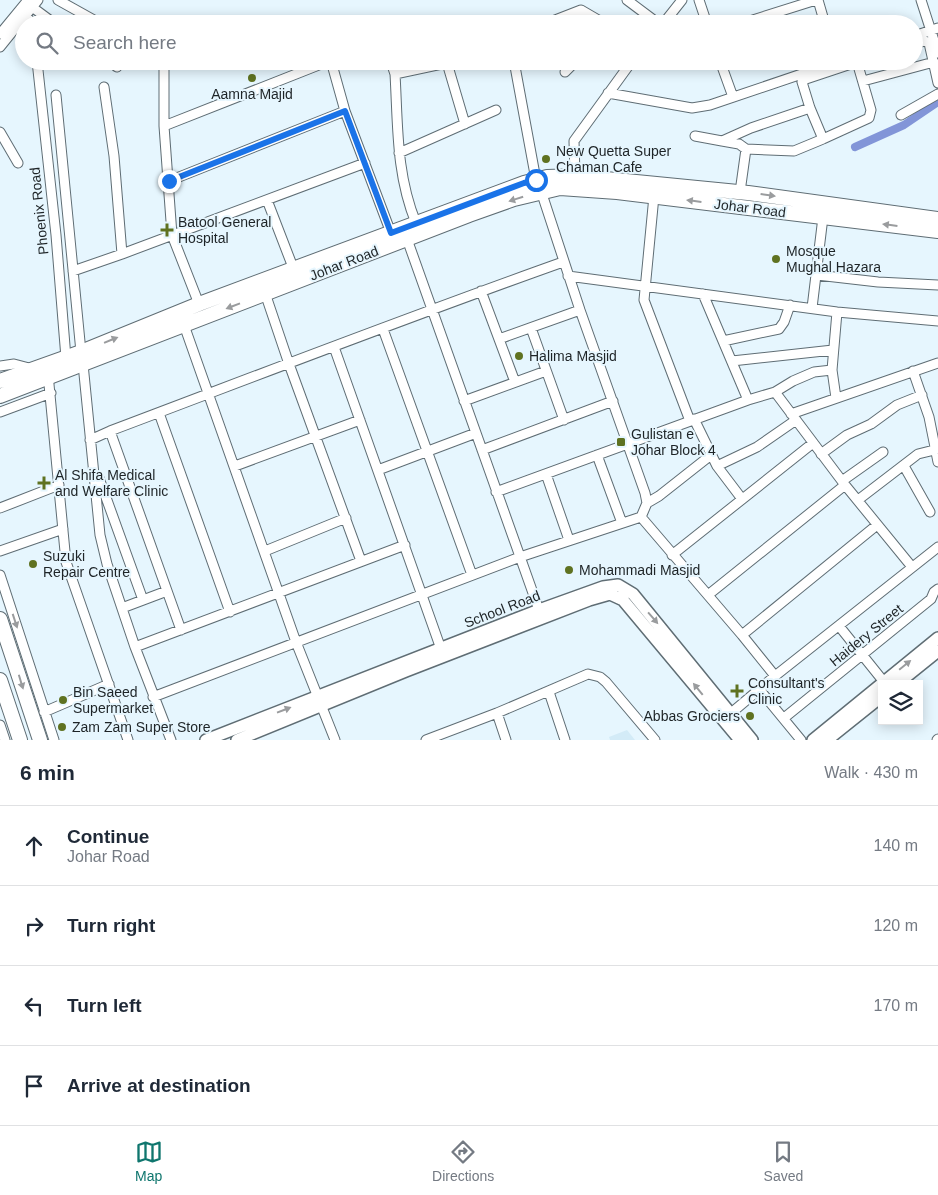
<!DOCTYPE html>
<meta charset="utf-8">
<style>
:root{--surface:#fff;--page:#f6f6f7;--text:#1f2937;--muted:#747a83;--line:#e0e1e3;--accent:#0f766e}
body{margin:0;font-family:Helvetica,sans-serif;background:var(--page);color:var(--text)}
.controls{position:absolute;right:15px;bottom:15px;display:grid;overflow:hidden;border-radius:0px;box-shadow:0 2px 12px #0003}
.controls button{width:45px;height:45px;display:grid;place-items:center;padding:0;border:0;border-bottom:1px solid var(--line);background:var(--surface);color:var(--text);font:25px sans-serif}
.stop{position:absolute;width:15px;height:15px;margin:-11px;border:4px solid #1a73e8;border-radius:50%;background:#fff}
.stop.end{background:#1a73e8;border-color:#fff;box-shadow:0 1px 5px #0008}
.list{margin:0;padding:0;list-style:none}
h2{display:flex;justify-content:space-between;align-items:center;height:65px;margin:0;padding:0 20px;font-size:21px}
h2 small{font-size:16px;font-weight:400;color:var(--muted)}
.list li{display:grid;grid-template-columns:32px 1fr auto;gap:15px;align-items:center;box-sizing:border-box;height:80px;padding:0 20px;border-top:1px solid var(--line)}
.list b{display:block;font-size:19px;white-space:nowrap}
.list p{margin:0;font-size:16px;white-space:nowrap;color:var(--muted)}
.list em{font-size:16px;font-style:normal;color:var(--muted)}
.icon{flex:none;width:28px;height:28px;fill:none;stroke:currentColor;stroke-width:2;stroke-linecap:round;stroke-linejoin:round}
.map{position:relative;flex:none;width:938px;height:740px;overflow:hidden}
.search{position:absolute;background:var(--surface);box-shadow:0 2px 12px #0003;left:15px;right:15px;top:15px;height:55px;display:flex;align-items:center;gap:12px;box-sizing:border-box;padding:0 18px;border-radius:28px;color:var(--muted);font-size:19px}
.sheet{height:385px;background:var(--surface)}
nav{display:flex;justify-content:space-around;align-items:center;box-sizing:border-box;height:70px;border-top:1px solid var(--line);background:var(--surface);font-size:14px;color:var(--muted)}
nav a{display:grid;justify-items:center;gap:2px}
nav .on{color:var(--accent)}
.map>svg:first-child{display:block}
</style>
<div class="map">
<svg width="938" height="740" viewBox="0 0 938 740">
<rect width="100%" height="100%" fill="#e6f6fe"/>
<path fill="#d3ebf7" d="M627,730L635,740H610L609,737Z"/>
<g fill="none" stroke-linecap="round" stroke-linejoin="round">
<path stroke="#8295d8" stroke-width="8" d="M855,147L904,125L938,102"/>
<g stroke="#5f6d74" stroke-width="11">
<path id="street" d="M58,0L101,24
M627,0L659,24
M699,0L707,24
M818,0L825,24
M921,0L938,53
M32,7L55,24
M22,11L26,14L31,24
M545,24L581,10L605,24
M663,24L682,0
M740,24L816,0
M0,34L28,0
M914,36L938,28
M914,44L925,41L929,43L938,83
M0,47L38,0
M37,61L56,235L66,358
M109,61L117,67
M331,61L345,111L391,233
M388,61L392,65L395,74C398,126 396,174 416,223
M514,61L536,180
M720,61L733,97
M160,62L164,64L202,61
M447,63L465,124
M164,64V126L172,235L199,304
M565,72L576,61
M395,74L456,61
M863,81L934,62
M104,87L114,156L122,254
M608,93L692,108L710,105L840,61
M56,95L81,352
M901,115L938,94
M164,126L329,61
M0,132L18,163
M695,136L722,141L751,128L810,108
M722,141L739,144L746,149L794,151L823,139L869,118L871,110L857,62L806,79L802,82L810,108L823,139
M399,153L496,110
M575,176L574,141L632,61
M169,181L345,111
M740,192L746,149
M654,196L644,300L690,421
M267,200L294,270
M407,239L539,610
M73,271L122,254L365,163
M817,275L878,282L938,285
M568,276L837,312L938,321
M481,291L515,382
M265,293L289,364L361,561
M703,294L748,400
M812,308L823,217
M184,325L296,642L335,740
M531,328L564,420
M383,329L472,575
M499,339L580,310
M723,341L779,329L784,322L790,305
M334,347L441,649
M732,361L833,350
M83,364L100,535L107,564L135,647L171,740
M0,366L14,364L33,369
M913,371L929,417L938,462
M48,374L66,562L128,740
M775,392L845,485L912,567
M836,398L832,370L837,312
M464,401L546,371
M0,412L51,393
M159,413L230,612
M791,414L938,363
M694,419L717,466L742,499
M110,431L181,630
M90,440L110,431C261,374 411,316 563,262
M482,450L613,401
M821,454L847,435L871,424L897,405L922,395
M597,455L622,523
M235,466L360,420
M717,466L757,447L796,420
M904,466L930,512
M378,470L476,433
M546,474L569,540
M99,478L143,600
M842,481L883,452
M496,492L748,400L775,392L793,381L814,372L832,370
M858,500L918,454L938,449
M647,503L659,496L711,455
M0,508L59,485
M641,517L742,635L775,676
M0,551L63,529
M265,551L346,518
M672,555L813,443
M0,575L54,740
M708,595L845,485
M122,608L167,591
M839,626L884,682
M742,635L877,525
M135,647L405,545
M759,689L801,740
M549,692L565,740
M153,697L520,557L641,517L647,503L645,493L580,310L541,191
M44,712L109,684
M497,713L506,740
M730,714L775,676L938,547
M784,718L931,599L934,592L938,589
M0,725L5,740
M426,740L497,713L588,674L600,677L606,682L655,740
M937,740L938,739"/>
</g>
<g stroke="#5f6d74" stroke-width="14">
<path id="secondary" d="M897,684L938,651
M206,740L539,610L603,587L618,585L633,594L752,740
M237,740L406,671L589,600L610,594L623,600L740,740
M813,740L938,638
M827,740L882,696"/>
</g>
<g stroke="#5f6d74" stroke-width="16">
<path id="primary" d="M0,381L81,352L199,304L524,183L547,177L575,176L748,193L938,219
M0,396L469,215L514,199L560,188L617,192L938,231
M0,619L40,740
M0,680L20,740"/>
</g>
<use href="#street" stroke="#fff" stroke-width="9"/>
<use href="#secondary" stroke="#fff" stroke-width="11"/>
<use href="#primary" stroke="#fff" stroke-width="14"/>
</g>
<defs><path id="oneway-solid" d="M-6-.8H1V-3.2L6.5 0L1 3.2V.8H-6Z" transform="scale(1.25)"/></defs>
<g fill="#9a9c9e">
<use href="#oneway-solid" transform="translate(768 195) rotate(8)"/>
<use href="#oneway-solid" transform="translate(516 199) rotate(163)"/>
<use href="#oneway-solid" transform="translate(694 201) rotate(-173)"/>
<use href="#oneway-solid" transform="translate(890 225) rotate(-173)"/>
<use href="#oneway-solid" transform="translate(233 306) rotate(159)"/>
<use href="#oneway-solid" transform="translate(111 340) rotate(-22)"/>
<use href="#oneway-solid" transform="translate(653 618) rotate(49)"/>
<use href="#oneway-solid" transform="translate(15 621) rotate(72)"/>
<use href="#oneway-solid" transform="translate(905 665) rotate(-39)"/>
<use href="#oneway-solid" transform="translate(21 682) rotate(73)"/>
<use href="#oneway-solid" transform="translate(698 689) rotate(-129)"/>
<use href="#oneway-solid" transform="translate(284 710) rotate(-21)"/>
</g>
<g fill="none" stroke-linecap="round" stroke-linejoin="round">
<path stroke="#1a73e8" stroke-width="6" d="M169,181L345,111L391,233L524,183L536,180"/>
</g>
<g fill="#5f7221" stroke="#e6f6fe" stroke-width="2">
<circle cx="252" cy="78" r="5"/>
<circle cx="546" cy="159" r="5"/>
<path d="M164.5 222.5h5v5h5v5h-5v5h-5v-5h-5v-5h5z"/>
<circle cx="776" cy="259" r="5"/>
<circle cx="519" cy="356" r="5"/>
<rect x="616" y="437" width="10" height="10" rx="2.5"/>
<path d="M41.5 475.5h5v5h5v5h-5v5h-5v-5h-5v-5h5z"/>
<circle cx="33" cy="564" r="5"/>
<circle cx="569" cy="570" r="5"/>
<path d="M734.5 683.5h5v5h5v5h-5v5h-5v-5h-5v-5h5z"/>
<circle cx="63" cy="700" r="5"/>
<circle cx="750" cy="716" r="5"/>
<circle cx="62" cy="727" r="5"/>
</g>
<g text-anchor="middle" dominant-baseline="central" stroke-width="4" stroke-linejoin="round" paint-order="stroke">
<g font-size="14" fill="#1e2427" stroke="#e6f6fe" text-anchor="start">
<text x="252" y="94" text-anchor="middle">Aamna Majid</text>
<text x="556" y="151">New Quetta Super<tspan x="556" dy="16">Chaman Cafe</tspan></text>
<text x="178" y="222">Batool General<tspan x="178" dy="16">Hospital</tspan></text>
<text x="786" y="251">Mosque<tspan x="786" dy="16">Mughal Hazara</tspan></text>
<text x="529" y="356">Halima Masjid</text>
<text x="631" y="434">Gulistan e<tspan x="631" dy="16">Johar Block 4</tspan></text>
<text x="55" y="475">Al Shifa Medical<tspan x="55" dy="16">and Welfare Clinic</tspan></text>
<text x="43" y="556">Suzuki<tspan x="43" dy="16">Repair Centre</tspan></text>
<text x="579" y="570">Mohammadi Masjid</text>
<text x="748" y="683">Consultant's<tspan x="748" dy="16">Clinic</tspan></text>
<text x="73" y="692">Bin Saeed<tspan x="73" dy="16">Supermarket</tspan></text>
<text x="740" y="716" text-anchor="end">Abbas Grociers</text>
<text x="72" y="727">Zam Zam Super Store</text>
</g>
<g font-size="14" fill="#1e2427" stroke="#e6f6fe">
<text transform="translate(750 208) rotate(7)">Johar Road</text>
<text transform="translate(39 211) rotate(-96)">Phoenix Road</text>
<text transform="translate(344 263) rotate(-21)">Johar Road</text>
<text transform="translate(502 609) rotate(-21)">School Road</text>
<text transform="translate(866 635) rotate(-39)">Haidery Street</text>
</g>
</g>
</svg>
<div class="controls">
<button><svg class="icon" aria-label="layers" viewBox="0 0 24 24"><path d="M12 4l9 5-9 5-9-5zM3 14l9 5 9-5"/></svg></button>
</div>
<div class="stop" style="left:536px;top:180px"></div>
<div class="stop end" style="left:169px;top:181px"></div>
<div class="search"><svg class="icon" aria-label="search" viewBox="0 0 24 24"><circle cx="10" cy="10" r="6"/><path d="M15 15l6 6"/></svg>Search here</div>
</div>
<section class="sheet">
<h2>6 min<small>Walk · 430 m</small></h2>
<ul class="list">
<li><svg class="icon" aria-label="ahead" viewBox="0 0 24 24"><path d="M12 20V5M6 11l6-6 6 6"/></svg><div><b>Continue</b><p>Johar Road</p></div><em>140 m</em></li>
<li><svg class="icon" aria-label="right" viewBox="0 0 24 24"><path d="M7 20v-9h11M14 6l5 5-5 5"/></svg><div><b>Turn right</b></div><em>120 m</em></li>
<li><svg class="icon" aria-label="left" viewBox="0 0 24 24"><path d="M17 20v-9H6M10 6l-5 5 5 5"/></svg><div><b>Turn left</b></div><em>170 m</em></li>
<li><svg class="icon" aria-label="arrive" viewBox="0 0 24 24"><path d="M6 21V4h12l-3 4 3 4H6"/></svg><div><b>Arrive at destination</b></div></li>
</ul>
</section>
<nav>
<a class="on"><svg class="icon" aria-label="map" viewBox="0 0 24 24"><path d="M3 6l6-2 6 2 6-2v14l-6 2-6-2-6 2zM9 4v14M15 6v14"/></svg>Map</a>
<a><svg class="icon" aria-label="directions" viewBox="0 0 24 24"><path d="M12 3l9 9-9 9-9-9zM9 14v-3h6M13 9l2 2-2 2"/></svg>Directions</a>
<a><svg class="icon" aria-label="saved" viewBox="0 0 24 24"><path d="M7 4h10v16l-5-4-5 4z"/></svg>Saved</a>
</nav>
